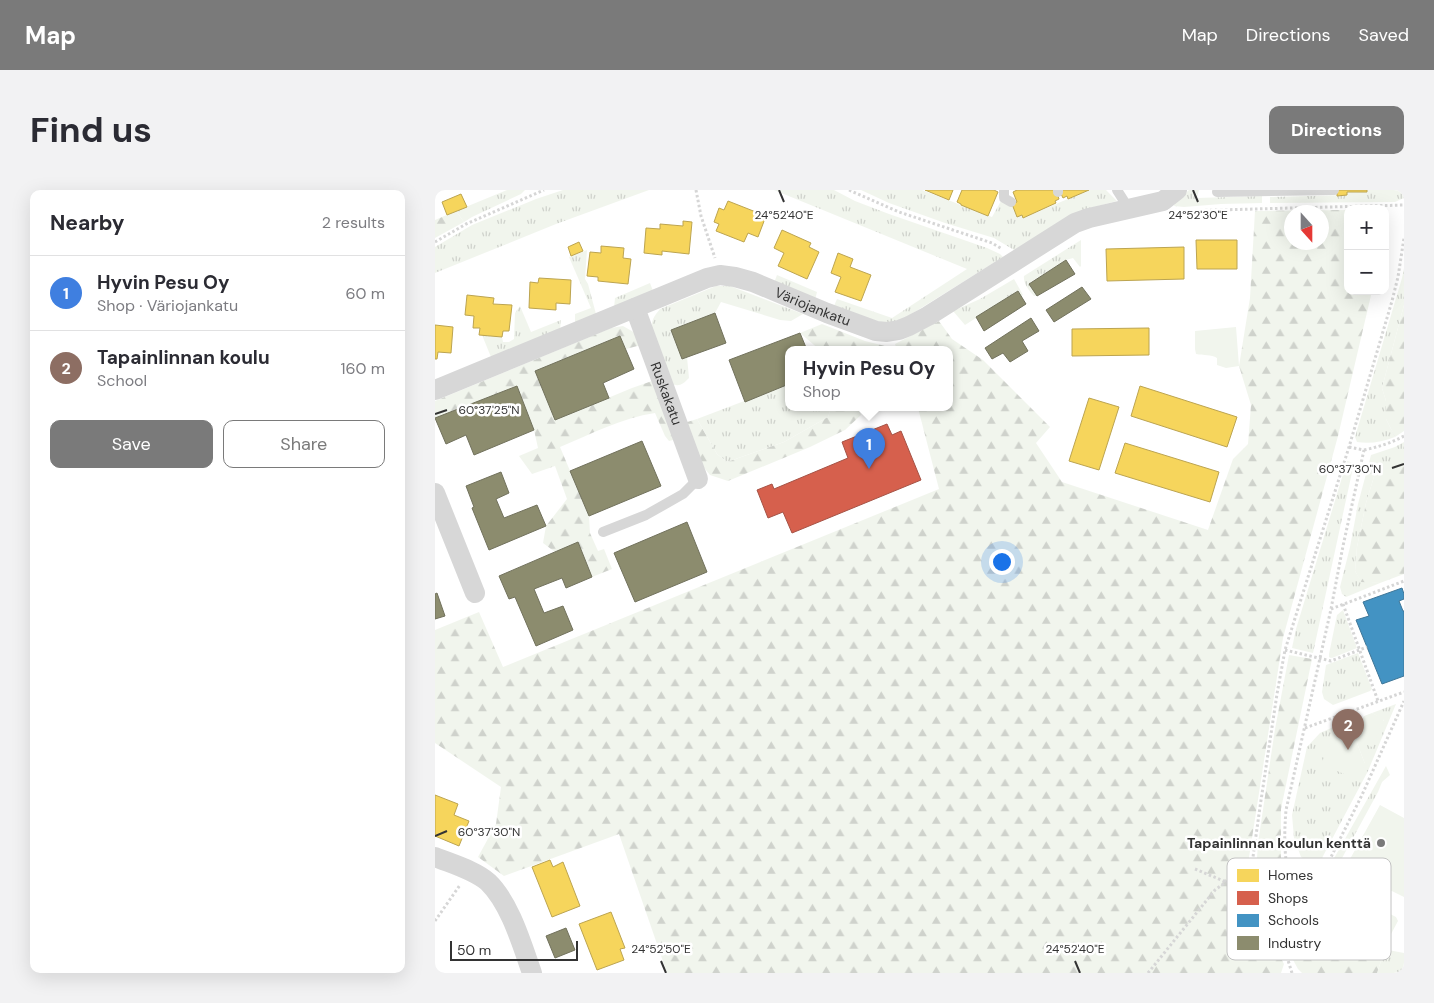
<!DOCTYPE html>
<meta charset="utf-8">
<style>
:root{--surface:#fff;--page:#f2f2f3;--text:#2b2b33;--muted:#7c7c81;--line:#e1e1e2;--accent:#7a7a7a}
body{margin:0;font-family:"DM Sans",sans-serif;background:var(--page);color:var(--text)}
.controls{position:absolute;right:15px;top:15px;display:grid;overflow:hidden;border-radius:10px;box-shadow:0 5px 20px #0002}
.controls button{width:45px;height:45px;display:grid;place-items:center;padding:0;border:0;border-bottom:1px solid var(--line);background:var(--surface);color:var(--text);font:25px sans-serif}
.compass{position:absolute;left:849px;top:15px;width:45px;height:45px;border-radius:50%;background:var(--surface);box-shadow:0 5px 20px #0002;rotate:159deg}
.scale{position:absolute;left:15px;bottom:12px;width:128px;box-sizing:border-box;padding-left:5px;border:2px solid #333;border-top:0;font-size:14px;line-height:18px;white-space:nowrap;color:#333;-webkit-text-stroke:4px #fff;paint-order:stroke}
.you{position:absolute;left:566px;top:371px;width:18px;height:18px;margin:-12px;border:4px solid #fff;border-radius:50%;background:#1a73e8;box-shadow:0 0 0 8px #1a73e833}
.badge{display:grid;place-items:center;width:32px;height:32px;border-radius:50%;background:var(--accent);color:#fff;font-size:16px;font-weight:700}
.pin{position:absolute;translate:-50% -41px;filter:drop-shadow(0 1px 2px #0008)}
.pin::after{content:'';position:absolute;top:26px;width:18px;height:15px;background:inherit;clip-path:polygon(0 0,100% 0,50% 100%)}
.popup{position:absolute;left:350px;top:156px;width:168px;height:65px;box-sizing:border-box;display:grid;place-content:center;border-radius:10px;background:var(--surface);filter:drop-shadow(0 1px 4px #0005);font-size:16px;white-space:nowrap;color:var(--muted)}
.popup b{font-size:19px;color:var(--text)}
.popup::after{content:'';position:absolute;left:50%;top:100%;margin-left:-10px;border:10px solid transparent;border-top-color:var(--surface)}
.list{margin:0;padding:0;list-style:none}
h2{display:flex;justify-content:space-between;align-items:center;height:65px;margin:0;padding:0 20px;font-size:21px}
h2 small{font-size:16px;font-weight:400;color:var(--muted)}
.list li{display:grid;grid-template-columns:32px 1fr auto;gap:15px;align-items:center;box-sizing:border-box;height:75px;padding:0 20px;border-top:1px solid var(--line)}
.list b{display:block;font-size:19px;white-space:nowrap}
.list p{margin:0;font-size:16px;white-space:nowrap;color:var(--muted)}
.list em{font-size:16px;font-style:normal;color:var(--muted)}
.actions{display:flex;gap:10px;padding:15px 20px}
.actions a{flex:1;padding:11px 0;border:1px solid var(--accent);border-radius:10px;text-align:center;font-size:18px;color:var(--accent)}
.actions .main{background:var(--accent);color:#fff}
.map{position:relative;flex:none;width:969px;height:783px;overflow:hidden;border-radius:10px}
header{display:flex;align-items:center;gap:30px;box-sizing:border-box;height:70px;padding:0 25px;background:var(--accent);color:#fff}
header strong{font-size:24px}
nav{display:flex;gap:28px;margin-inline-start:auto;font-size:18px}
.intro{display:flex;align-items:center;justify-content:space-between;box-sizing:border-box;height:120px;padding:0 30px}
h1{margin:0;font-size:35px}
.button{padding:12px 22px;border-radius:10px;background:var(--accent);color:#fff;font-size:18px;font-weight:700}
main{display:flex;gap:30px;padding:0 30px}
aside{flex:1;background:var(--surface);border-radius:10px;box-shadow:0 5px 20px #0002}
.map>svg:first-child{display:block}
</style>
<header>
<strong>Map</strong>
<nav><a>Map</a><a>Directions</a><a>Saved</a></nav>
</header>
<div class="intro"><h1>Find us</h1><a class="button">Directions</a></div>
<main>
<aside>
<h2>Nearby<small>2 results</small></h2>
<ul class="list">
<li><span class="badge" style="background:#3f7fe0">1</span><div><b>Hyvin Pesu Oy</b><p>Shop · Väriojankatu</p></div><em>60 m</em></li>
<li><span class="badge" style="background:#8d6e63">2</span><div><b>Tapainlinnan koulu</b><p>School</p></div><em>160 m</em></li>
</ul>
<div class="actions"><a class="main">Save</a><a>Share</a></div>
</aside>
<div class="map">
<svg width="969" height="783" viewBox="0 0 969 783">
<defs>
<pattern id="grass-tufts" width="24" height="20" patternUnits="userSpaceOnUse" patternTransform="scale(1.25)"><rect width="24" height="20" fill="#f1f5ed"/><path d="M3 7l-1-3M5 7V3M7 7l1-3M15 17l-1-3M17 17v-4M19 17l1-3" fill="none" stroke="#cfd2cc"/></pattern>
<pattern id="forest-firs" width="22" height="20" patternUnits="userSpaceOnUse" patternTransform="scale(1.25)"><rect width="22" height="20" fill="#f1f5ed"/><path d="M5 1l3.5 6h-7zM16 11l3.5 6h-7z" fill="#cfd2cc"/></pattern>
</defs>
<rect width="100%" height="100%" fill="#fff"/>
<path fill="url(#grass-tufts)" d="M72,0H90L86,4L37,27L29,32L21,21Z
M128,0H214L121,34L0,83V57L37,35L101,9Z
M339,0H399L420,11L454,24L552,58L565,64L568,67L470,128L457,132H446L398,118L402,109L457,128L532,79Z
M426,0H487L557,27L566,11C575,14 584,19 588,28L654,0H671L682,11L655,18L579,60L559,48L510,33L454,13Z
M754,0H764L762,8L827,6V13L786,14L749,17L739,16L740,13Z
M932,0H969V8L960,12L835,13V7L912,5V2H932Z
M646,50V76L645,77L638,68L631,70L594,93L602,106H599C594,101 588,93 589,86Z
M152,60L150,89L153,94L161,124L140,133V124L156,118L134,67Z
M969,78V115L947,198L951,211V229L960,247C947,252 935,254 922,252L920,247L967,88Z
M342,85L382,102L380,110L339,93Z
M579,89L588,105L586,106L583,101L530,135L518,121L545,109Z
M215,93L218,101L179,118L180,108Z
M281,96H295L368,124L356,131L345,130L286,112L280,123L236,140L247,168L252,167L254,188C248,194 245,197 236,194C230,179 215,148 217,133C218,127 222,123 225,119Z
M85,116L96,142L126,130L125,140L56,167L47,145L67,147L68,152H74L79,149L80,123Z
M354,194V218H396L393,227L349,252L292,272L282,264L262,229Z
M969,252V276L959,280H941L931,313L922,357L920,381L926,391L945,393L911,407L907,404L905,397L915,357L923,314L936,265L960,257Z
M912,271L919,273L878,463L857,458L861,439Z
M908,420L922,458L897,468L894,467V464L902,425Z
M923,463L937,499L935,501L898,515L889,509L887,502L891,475Z
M961,514L933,581L887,668L879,674L866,667L859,648L857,625L872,557L885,543L903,535L930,574L922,553L949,530L937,523Z
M951,576L955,585L947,592L943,602L900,681L893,679Z
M846,670V686L852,695L871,715L883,731L943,761L948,759L969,763V783H942L947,768L929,766L913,758L872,743L852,730L841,718L832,722L825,703L823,677Z"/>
<path fill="url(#forest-firs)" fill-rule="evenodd" d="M913,20V101H937L903,246L848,448L813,674L816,701L825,727L849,774L846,783H232L184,644L69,686L43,667L61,634L66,597L0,553V440L44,422L68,477L504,299L483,218H514V160H462L460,154L504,131L517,149L548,170L615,237L601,253L627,292L773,340L798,269L813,254L816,215L804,176L815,108L820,21ZM856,22H886V52H856Z
M21,21L29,32L0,48V30Z
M969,115V241L960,247L951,229V211L947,198Z
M387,134L430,151L450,156L451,160H385L365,143Z
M188,136L202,144L206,155L191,159L185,146L100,181L120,230L197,198L217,191L240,242L238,250L234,251L230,246L220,223C187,228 156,244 125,257L154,326L155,343L163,361L169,359L177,379L157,387L143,353L120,362L108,353L111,336L132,309L120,276L97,284L84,266L103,258L99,240L82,196L0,228V211L176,138Z
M396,218H423L426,225L410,240L375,257L293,291L275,285L266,274L249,233L262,229L282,264L292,272L349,252L393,227Z
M969,276V384L945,393L926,392L920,381L922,357L931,313L941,280H959Z
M854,465L877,469L846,619V670L823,677L822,668L823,653L840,539Z
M841,718L852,730L872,743L913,758L929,766L947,768L942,783H867L863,779L832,722Z"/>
<path fill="#f1f5ed" d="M801,137L804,176L791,178L782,175V168C776,164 769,166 761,164L760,159V141Z
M937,523L949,529L937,557L925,552L922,553L930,574L923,590L886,574L903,537V535L915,531L914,533L920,546L929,526Z
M945,615L969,628V707L910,678Z
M901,696L961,727L963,731L948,759L943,761L883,731L881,725L896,698Z"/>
<path fill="#f6d55c" stroke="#bca450" d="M490,0H518L514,10Z
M527,0H559L563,2L553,26L526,15V14L522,12Z
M582,0H621L624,9L620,11L621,13L588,28L587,25L582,27L577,14L582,12L578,2Z
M624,0H654L633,9L632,6L628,8Z
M902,0H932V2H912V5L902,6Z
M26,4L32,17L12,25L7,12Z
M293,11L331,26L323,47L313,43L309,52L281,41L284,34L279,32L284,18L289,20Z
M248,31L257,32L254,64L227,61V65L209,63L211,38L225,39V34L248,36Z
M347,40L376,53L374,57L384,62L372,89L343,76L349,63L339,58Z
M761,50H802V79H762Z
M144,52L148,61L136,66L133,57Z
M166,56L189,58L188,68L196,69L193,94L163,91V87L152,86L155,62L166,63Z
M749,57V89L672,91L671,59Z
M403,63L418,69L415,77L436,85L426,111L400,102L406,87L396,83Z
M104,88L136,90L135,114L121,113V120L94,118L95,92L103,93Z
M32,105L59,108L58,114L77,115L74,141H68L67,147L44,145L45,138H38L39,126L30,125Z
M0,135L18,137L16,163L3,162L2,169H0Z
M714,138V165L637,166V139Z
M705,196L802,227L792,257L696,226Z
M654,208L684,217L664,280L634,271Z
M690,253L784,282L775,312L680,283Z
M0,605L23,614L19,625L34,631L24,656L0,646Z
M115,670L118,677L128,672L145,716L117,727L97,677Z
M176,722L190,758L185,759L189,770L162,780L144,734Z"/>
<path fill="#d6604d" stroke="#a55245" d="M452,234L457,245L466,241L486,290L357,343L348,322L333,328L322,300L337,294L339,299L413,268L407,252Z"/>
<path fill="#4393c3" stroke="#3e7698" d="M967,398L969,404V409L964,411L968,421H969V486L947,494L921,430L934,426L928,412Z"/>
<path fill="#8c8c6e" stroke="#71715c" d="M631,70L640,84L602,106L594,94Z
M647,97L656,109L619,132L611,120Z
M583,101L591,114L549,141L541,127Z
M280,123L291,153L247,169L236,140Z
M596,128L604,141L587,151L593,161L575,172L568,163L557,169L550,158Z
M365,143L372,160H354V194L310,212L294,170Z
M185,146L199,179L168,193L174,208L120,230L100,181Z
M82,196L99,240L39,265L31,245L11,254L0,228Z
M207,251L226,296L154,326L135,281Z
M66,282L74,303L61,309L69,328L102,315L111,336L54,360L37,318L39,317L31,296Z
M252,332L272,382L200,412L179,363Z
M143,352L157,387L131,398L127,388L99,399L109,423L128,416L138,440L101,456L80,407L74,409L64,386Z
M2,403L10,426L0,429V404Z
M131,738L140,760L120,768L111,746Z"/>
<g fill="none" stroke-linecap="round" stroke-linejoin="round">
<path stroke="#d6d6d6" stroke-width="3" stroke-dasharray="2.5 2.5" stroke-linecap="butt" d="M261,0L266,26L280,68
M414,0L464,22L557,53L567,59
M745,21L969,15
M0,52L31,34L109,0
M914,257L929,260L908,356L896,419L851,620C849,645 849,664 854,689L866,696L874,698L883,693L927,605L969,511
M929,260C943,257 956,253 969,246
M908,414L943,511
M896,419L969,391
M850,460L896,471L932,457
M870,538L969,502
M760,679L791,692
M820,698L854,689
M0,731L25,695
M713,783L780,700L791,692L819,688
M857,783L852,767L823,714L820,698L818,667L825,617L842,504L850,460L914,257L957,111L963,87L969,48"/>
<path stroke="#d7d7d7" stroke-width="10" d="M569,0V8L576,12
M623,0V2
M682,0L694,19
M782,2L899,0
M168,342L211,325L248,304L263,289"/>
<g stroke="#d7d7d7" stroke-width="20">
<path id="s1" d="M200,118L263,289"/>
<path id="s2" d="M0,200L272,88L285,85L300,87L318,92L392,123L441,141L452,142L464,140L474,136L493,126L640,33L654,28L728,11L742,0"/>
<path d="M0,303L40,403"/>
<path d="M0,667C17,674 39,680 53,692C75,713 87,755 97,783"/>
</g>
</g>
<path fill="none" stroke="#333" stroke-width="2" d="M344,0L349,12M758,0L763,12M0,224L12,220M957,278L969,274M0,646L12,641M226,771L231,783M640,771L645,783"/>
<circle fill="#7a7a7a" stroke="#fff" stroke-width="2" cx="946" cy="653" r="5"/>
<g text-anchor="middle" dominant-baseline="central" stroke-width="5" stroke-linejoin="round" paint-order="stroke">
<g font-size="14" fill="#333" stroke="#fff">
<text stroke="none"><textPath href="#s2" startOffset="406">Väriojankatu</textPath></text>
<text stroke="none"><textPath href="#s1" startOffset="91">Ruskakatu</textPath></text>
</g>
<g font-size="14" font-weight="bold" fill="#333" stroke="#fff" text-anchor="end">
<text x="936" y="653">Tapainlinnan koulun kenttä</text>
</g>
</g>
<rect x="792" y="668" width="164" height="102" rx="8" fill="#fff" stroke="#c2c2c2" stroke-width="1"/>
<rect x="802" y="679" width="22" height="13" fill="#f6d55c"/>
<rect x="802" y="701" width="22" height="14" fill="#d6604d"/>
<rect x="802" y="724" width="22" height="13" fill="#4393c3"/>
<rect x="802" y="746" width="22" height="14" fill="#8c8c6e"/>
<g font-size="14" fill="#333">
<text x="833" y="690">Homes</text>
<text x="833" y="713">Shops</text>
<text x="833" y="735">Schools</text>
<text x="833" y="758">Industry</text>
</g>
<g font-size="12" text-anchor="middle" fill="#333" stroke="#fff" stroke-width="5" stroke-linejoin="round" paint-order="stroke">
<text x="349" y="29">24°52'40"E</text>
<text x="763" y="29">24°52'30"E</text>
<text x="54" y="224">60°37'25"N</text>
<text x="915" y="283">60°37'30"N</text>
<text x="54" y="646">60°37'30"N</text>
<text x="226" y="763">24°52'50"E</text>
<text x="640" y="763">24°52'40"E</text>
</g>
</svg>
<div class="controls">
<button>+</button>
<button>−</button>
</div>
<svg class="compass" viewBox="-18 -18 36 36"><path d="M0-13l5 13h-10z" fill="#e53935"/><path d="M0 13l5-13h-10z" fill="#7c7c81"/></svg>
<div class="scale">50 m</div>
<div class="you"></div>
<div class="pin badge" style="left:434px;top:279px;background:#3f7fe0">1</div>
<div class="popup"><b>Hyvin Pesu Oy</b>Shop</div>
<div class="pin badge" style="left:913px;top:560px;background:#8d6e63">2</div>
</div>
</main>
